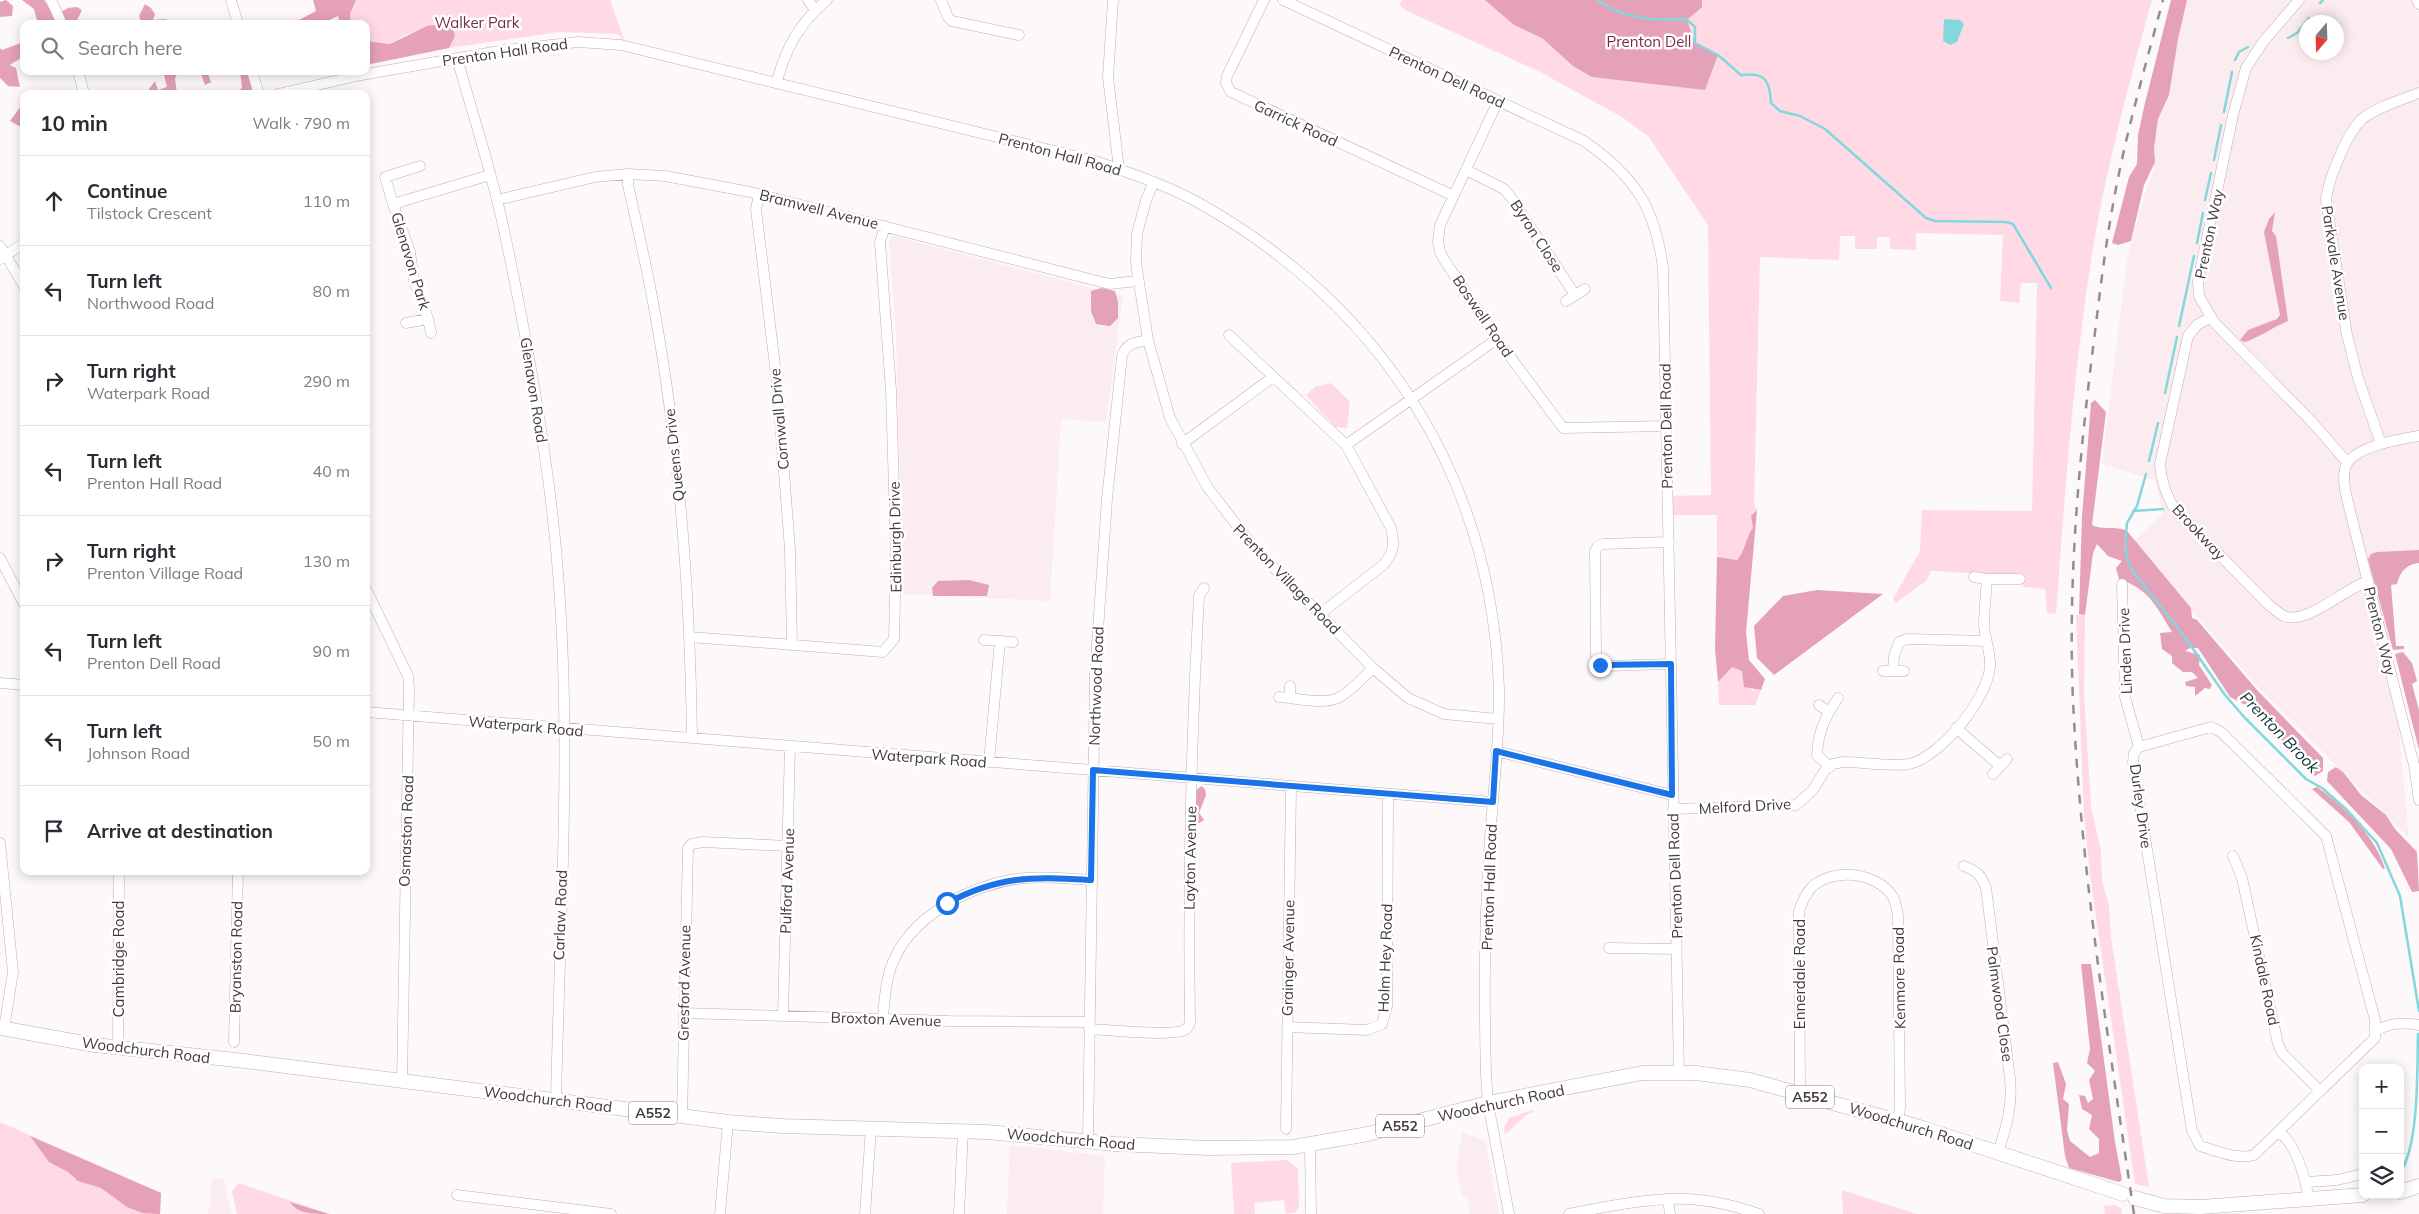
<!DOCTYPE html>
<meta charset="utf-8">
<style>
:root{--surface:#fff;--page:#f2f2f3;--text:#2b2b33;--muted:#7c7c81;--line:#e1e1e2}
body{margin:0;font-family:Mulish,sans-serif;background:var(--page);color:var(--text)}
.controls{position:absolute;right:15px;bottom:15px;display:grid;overflow:hidden;border-radius:10px;box-shadow:0 2px 12px #0003}
.controls button{width:45px;height:45px;display:grid;place-items:center;padding:0;border:0;border-bottom:1px solid var(--line);background:var(--surface);color:var(--text);font:25px sans-serif}
.compass{position:absolute;left:2299px;top:15px;width:45px;height:45px;border-radius:50%;background:var(--surface);box-shadow:0 2px 12px #0003;rotate:199deg}
.stop{position:absolute;width:15px;height:15px;margin:-11px;border:4px solid #1a73e8;border-radius:50%;background:#fff}
.stop.end{background:#1a73e8;border-color:#fff;box-shadow:0 1px 5px #0008}
.list{margin:0;padding:0;list-style:none}
h2{display:flex;justify-content:space-between;align-items:center;height:65px;margin:0;padding:0 20px;font-size:21px}
h2 small{font-size:16px;font-weight:400;color:var(--muted)}
.list li{display:grid;grid-template-columns:32px 1fr auto;gap:15px;align-items:center;box-sizing:border-box;height:90px;padding:0 20px;border-top:1px solid var(--line)}
.list b{display:block;font-size:19px;white-space:nowrap}
.list p{margin:0;font-size:16px;white-space:nowrap;color:var(--muted)}
.list em{font-size:16px;font-style:normal;color:var(--muted)}
.icon{flex:none;width:28px;height:28px;fill:none;stroke:currentColor;stroke-width:2;stroke-linecap:round;stroke-linejoin:round}
.map{position:relative;flex:none;width:2419px;height:1214px;overflow:hidden}
.search{position:absolute;background:var(--surface);box-shadow:0 2px 12px #0003;left:20px;top:20px;width:350px;height:55px;display:flex;align-items:center;gap:12px;box-sizing:border-box;padding:0 18px;border-radius:10px;color:var(--muted);font-size:19px}
.panel{position:absolute;background:var(--surface);box-shadow:0 2px 12px #0003;left:20px;top:90px;width:350px;height:785px;border-radius:10px}
.map>svg:first-child{display:block}
</style>
<div class="map">
<svg width="2419" height="1214" viewBox="0 0 2419 1214">
<rect width="100%" height="100%" fill="#fdf8f9"/>
<path fill="#fbecf0" fill-rule="evenodd" d="M2186,0H2419V562L2380,566L2385,586L2409,838L2255,684L2196,615L2132,544L2163,514L2155,480L2102,464L2128,254L2146,190L2155,169L2148,126ZM2306,22H2336V52H2306Z
M893,236L1123,296L1106,422L1061,419L1050,601L903,594L896,334L889,241Z
M1462,1132L1485,1141L1499,1214H1470L1467,1198L1462,1195L1456,1170Z
M1010,1145L1105,1156L1103,1214H1007Z
M212,1178L224,1179L231,1214H207L210,1208Z"/>
<path fill="#ffdae5" d="M356,0H610L625,42L618,34L560,32L449,48L455,36L450,23L407,34L390,44L366,41V24H351L350,14Z
M1402,0H2152C2130,80 2108,160 2094,242C2074,365 2065,490 2056,614L2047,613L2045,589L2023,587V576L1931,571L1926,581L1896,603L1893,599L1920,551L1922,510L2032,511L2037,283H2021L2019,303L2000,301L2003,235L1916,233V250L1890,249V237H1877V249H1855V236H1840L1839,260L1760,257L1754,505L1757,510L1751,516L1753,528C1745,538 1746,550 1737,560L1717,557V515H1670V496L1711,495L1708,225L1648,136L1622,117L1540,72L1407,11L1399,5Z
M1331,383L1350,402L1347,428L1335,427L1306,395L1315,387Z
M2076,615H2085L2084,694L2091,807L2101,851L2102,881L2109,905L2111,937L2149,1187L2135,1184L2090,875L2084,815Z
M1732,666L1742,670L1751,690H1761L1755,705H1719L1718,682Z
M1533,1110V1112L1526,1115L1505,1135L1504,1128L1509,1118Z
M0,1122L161,1193L160,1214H0Z
M1287,1160L1298,1169L1299,1208L1296,1212L1286,1214L1284,1200L1254,1203L1255,1214H1234L1231,1163Z
M239,1183L329,1214H237L232,1191Z
M1842,1190L1917,1214H1843Z
M2114,1205L2121,1208L2122,1214H2105L2104,1206Z"/>
<path fill="#e4a1b7" d="M6,0L13,6L12,16L0,17V2Z
M22,0H44L57,21V24H38L34,9Z
M313,0H356L350,14L351,24H340L338,16L321,24H282L301,19L316,11Z
M1485,0H1702V7L1687,20L1695,43L1718,55L1705,90L1592,77L1573,66L1542,38L1514,25Z
M2171,0H2187L2178,39L2169,95L2158,119L2154,148L2155,162L2144,185L2131,241L2118,245L2112,243L2129,177L2137,164L2138,135L2145,103Z
M145,4L151,8L155,14L153,20L166,19L168,24H142L139,16Z
M77,7L82,10L77,20L78,24L63,21L61,12L68,8Z
M451,23L455,36L449,48L366,65V41L390,44L427,26Z
M24,42V56L10,65L16,68L20,87L8,86L0,78V48L2,50Z
M163,71H178L175,79L177,94H149V89L155,81L158,90L167,87Z
M200,71H207L211,82L205,85Z
M240,71H249L252,91L250,94H234L242,88Z
M24,102V124L19,126L10,121Z
M2275,212L2272,231L2276,236L2288,321C2273,327 2260,337 2245,342L2240,340L2248,330L2277,319L2280,315L2264,232L2269,219Z
M1101,288L1115,291L1118,302V318L1110,326L1096,324L1091,311V291Z
M2095,400L2106,412L2092,525C2105,531 2114,525 2127,531L2191,608L2192,618L2197,620L2257,690L2323,758V771L2315,776L2301,763L2257,711L2230,697L2198,648H2190L2185,651L2200,655L2199,665L2212,685L2210,689L2205,688L2195,696V687L2186,686L2185,682L2198,678L2192,672H2183L2172,663V656L2162,649L2160,633L2172,632C2156,606 2149,589 2119,579L2116,568L2122,561L2108,556L2097,544L2093,553L2085,615L2079,614L2082,517L2091,403Z
M1757,510L1746,632L1749,660L1765,679L1761,690L1744,687L1742,671L1732,667L1718,682L1715,649L1717,557L1737,560C1746,550 1745,538 1753,528L1751,516Z
M2419,550V563C2406,564 2400,572 2397,584L2391,585L2396,646H2404V649L2393,650L2368,559L2371,554L2377,552Z
M969,580L989,585L987,596H933L932,588L938,581Z
M1817,590L1883,594L1774,675L1757,658L1754,626L1783,596Z
M2403,652L2412,663L2417,681L2412,684L2419,710V750L2395,654Z
M2336,767L2343,772L2361,795L2386,815L2395,829L2417,852L2419,891L2412,892L2391,849L2327,781L2328,772Z
M1201,786L1205,789L1206,795L1199,813L1204,820L1196,825L1187,807V799Z
M2317,787C2344,806 2376,837 2385,869H2383L2349,822L2312,789Z
M2081,964H2091L2115,1142L2122,1180L2119,1182L2069,1168L2065,1156L2053,1063L2058,1062L2066,1084L2063,1099L2069,1104L2067,1130L2070,1141L2090,1157L2099,1153V1139L2089,1129L2092,1115L2082,1109L2079,1095L2085,1096L2088,1103L2093,1099L2089,1080L2095,1071L2087,1063L2090,1049Z
M30,1136L161,1193L160,1214L142,1213L127,1207L101,1188L78,1181L68,1172L49,1162Z
M290,1202L329,1214C314,1214 297,1214 290,1202Z"/>
<path fill="#82d8dc" d="M1944,19L1960,20L1964,24L1957,42L1950,45L1943,41Z"/>
<g fill="none" stroke-linecap="round" stroke-linejoin="round">
<path stroke="#82d8dc" stroke-width="2.5" d="M1597,0C1624,19 1654,21 1686,19L1695,27V43L1718,55L1741,75C1765,72 1770,80 1771,103L1780,111L1800,116L1825,129L1926,218L1935,221L2006,222L2013,224L2051,288
M2320,3L2323,0
M2288,38L2297,33L2309,18
M2235,60L2239,52L2248,47
M2224,112L2232,72
M2214,160L2221,125
M2205,200L2211,173
M2197,243L2203,213
M2179,326L2194,256
M2165,393L2177,337
M2149,461L2158,423
M2146,474L2137,506L2127,523L2125,545L2127,559L2133,572L2182,633L2225,695L2245,718L2306,779L2322,788L2347,810L2377,843L2400,896L2419,1011
M2133,511L2163,509
M2401,1172C2419,1141 2417,1073 2418,1034"/>
<g stroke="#c5abb3" stroke-width="11">
<path id="minor" d="M51,0L62,24
M231,0L238,24
M808,0L815,10
M941,0L948,17L952,21L1019,35
M1113,0L1108,77L1119,169
M1264,0L1227,76L1226,83L1231,92L1454,196
M1283,0L1584,141C1634,176 1655,206 1663,268L1679,1073
M2299,0L2263,42L2246,68L2233,115L2198,281L2199,296L2214,322L2313,423L2347,462
M2417,0L2419,4
M457,58C472,112 490,166 502,221C524,323 543,425 554,529C574,719 560,910 556,1100
M78,71L84,94
M252,71L259,94
M777,81C786,48 800,22 827,0
M278,94L361,75L505,50L578,42L621,45L1095,161C1133,174 1172,187 1206,207C1386,311 1492,481 1499,689C1500,744 1492,799 1489,854C1484,927 1484,1001 1486,1074L1488,1103L1509,1214
M1498,101L1440,225L1438,241L1440,252L1445,261L1497,339L1563,428L1666,426
M420,166L385,177L393,204L490,175
M1466,170L1504,189L1510,196L1575,295
M628,174V185C637,226 647,267 654,308C680,449 690,595 692,738
M1154,182L1146,200L1137,234L1136,263L1148,340L1170,418L1208,488L1256,550L1373,668L1408,698L1444,714L1498,719
M759,195L756,209L777,382L790,549L792,645
M497,200L595,177L628,174L665,176L750,192L1109,284L1138,281
M393,204L410,252L414,280L428,319L431,333
M0,246L24,286
M0,259L24,243
M1566,301L1585,289
M2211,317L2197,325L2188,336L2160,464C2161,482 2166,495 2175,510L2268,604C2273,608 2278,613 2284,616C2307,625 2344,589 2368,581
M406,323L428,319
M1229,335L1346,445L1391,528C1395,544 1394,553 1383,565L1320,614
M2419,436C2400,439 2349,447 2345,469C2342,483 2347,498 2350,511L2414,765L2419,800
M1182,444L1273,377
M2381,444L2358,378L2347,335L2326,200C2328,180 2347,133 2362,119C2375,108 2403,99 2419,93
M1346,445L1497,339
M1669,542L1603,544L1598,546L1595,551L1596,655L1597,661L1606,666L1671,664
M0,558L24,604
M1974,577L1987,579H2020
M2122,584L2125,697L2139,747
M366,589L408,676L409,689L402,1082
M690,637L883,652L894,639L896,555L891,390L880,242L885,226
M984,640L1013,642
M1883,671H1904
M1893,671L1894,656L1899,642L1907,639L1986,641
M0,683L24,685
M1279,697C1296,698 1322,705 1338,698C1351,692 1362,678 1373,668
M1290,698V686
M1819,705L1829,712
M366,712L1493,802
M2211,727L2221,732L2326,836L2375,1020V1038L2254,1155C2236,1160 2218,1151 2200,1146L2192,1131L2133,762L2134,753L2139,747Z
M1956,728L2000,766
M1496,751L1672,795
M989,762L1000,641
M1830,767L1817,755C1818,732 1825,717 1838,698
M1993,774L2007,759
M1673,809L1796,805L1813,790L1825,770L1833,764L1843,762C1863,762 1891,767 1909,764C1941,757 1987,699 1990,667C1991,653 1985,640 1984,625C1984,610 1986,595 1987,579
M0,843L13,972L4,1029
M2233,856L2242,878L2278,1044L2282,1053L2319,1090
M1964,866C1976,871 1981,874 1986,888L2010,1079C2013,1106 2006,1127 1998,1153
M1609,948L1677,949
M684,1013L950,1021L1089,1022
M783,1015L790,747
M883,1019C884,1002 885,986 890,970C907,916 974,882 1026,878C1047,876 1070,879 1091,880
M1287,1027L1367,1030L1382,1024L1387,1006L1388,795
M1089,1029C1110,1030 1164,1036 1182,1031C1187,1030 1188,1027 1190,1023C1188,881 1191,738 1199,596L1204,588
M2375,1031C2390,1023 2403,1022 2419,1025
M234,1042L238,871
M118,1048L119,871
M1800,1094L1799,911C1802,902 1805,894 1812,887C1834,867 1877,872 1893,897C1896,903 1897,910 1898,916L1900,1108L1898,1121
M682,1118L688,848L692,844L703,842L788,846
M1286,1129L1291,786
M2279,1132C2297,1145 2305,1178 2309,1199
M1088,1141L1095,674L1107,499L1122,356C1127,342 1135,343 1148,340
M1310,1146L1311,1214
M2306,1182L2337,1180L2363,1174
M457,1195L611,1214
M1668,1199L1670,1214
M720,1214L728,1122
M865,1214L871,1128
M959,1214L963,1131
M1569,1214C1602,1207 1654,1197 1687,1199C1712,1200 1736,1206 1759,1214"/>
</g>
<g stroke="#c5abb3" stroke-width="15">
<path id="highway" d="M0,1028L95,1045L236,1060L728,1122L782,1126L987,1132L1116,1144L1207,1148L1293,1147L1368,1134L1488,1103L1642,1073H1696L1750,1080L1854,1109L1923,1128L2123,1194
M2400,1192L2419,1186
M2135,1198L2164,1206L2201,1207L2363,1195"/>
</g>
<use href="#minor" stroke="#fff" stroke-width="10"/>
<use href="#highway" stroke="#fff" stroke-width="14"/>
<path stroke="#948d8f" stroke-width="2.5" stroke-dasharray="9 9" stroke-linecap="butt" d="M2134,1214C2109,1043 2081,873 2073,700C2068,585 2078,471 2092,356C2098,309 2103,262 2111,216C2123,143 2144,71 2163,0"/>
</g>
<g fill="none" stroke-linecap="round" stroke-linejoin="round">
<path stroke="#1a73e8" stroke-width="6" d="M947,903C1001,875 1032,877 1091,880L1093,770L1493,802L1496,751L1672,795L1671,664L1600,665"/>
</g>
<g text-anchor="middle" dominant-baseline="central" stroke-width="5" stroke-linejoin="round" paint-order="stroke">
<g fill="#fff" stroke="#7b7476" stroke-width="1">
<rect x="1786" y="1085.5" width="48" height="23" rx="4"/>
<rect x="629" y="1101.5" width="48" height="23" rx="4"/>
<rect x="1376" y="1114.5" width="48" height="23" rx="4"/>
</g>
<g font-size="14" font-weight="bold" fill="#43393c">
<text x="1810" y="1097">A552</text>
<text x="653" y="1113">A552</text>
<text x="1400" y="1126">A552</text>
</g>
<g font-size="15" fill="#792b4b" stroke="#fff">
<text x="477" y="22">Walker Park</text>
<text x="1649" y="41">Prenton Dell</text>
</g>
<g font-size="15" fill="#43393c" stroke="#fff">
<text transform="translate(505 52) rotate(-8)">Prenton Hall Road</text>
<text transform="translate(1447 77) rotate(25)">Prenton Dell Road</text>
<text transform="translate(1296 123) rotate(25)">Garrick Road</text>
<text transform="translate(1060 154) rotate(15)">Prenton Hall Road</text>
<text transform="translate(819 209) rotate(14)">Bramwell Avenue</text>
<text transform="translate(2209 234) rotate(-78)">Prenton Way</text>
<text transform="translate(1537 236) rotate(57)">Byron Close</text>
<text transform="translate(411 261) rotate(73)">Glenavon Park</text>
<text transform="translate(2336 263) rotate(81)">Parkvale Avenue</text>
<text transform="translate(1483 316) rotate(56)">Boswell Road</text>
<text transform="translate(534 390) rotate(81)">Glenavon Road</text>
<text transform="translate(779 419) rotate(-95)">Cornwall Drive</text>
<text transform="translate(1666 426) rotate(-91)">Prenton Dell Road</text>
<text transform="translate(674 455) rotate(-96)">Queens Drive</text>
<text transform="translate(2199 532) rotate(47)">Brookway</text>
<text transform="translate(895 537) rotate(-91)">Edinburgh Drive</text>
<text transform="translate(1287 579) rotate(46)">Prenton Village Road</text>
<text transform="translate(2380 631) rotate(76)">Prenton Way</text>
<text transform="translate(2125 651) rotate(-92)">Linden Drive</text>
<text transform="translate(1096 686) rotate(-88)">Northwood Road</text>
<text transform="translate(526 726) rotate(5)">Waterpark Road</text>
<text transform="translate(929 758) rotate(4)">Waterpark Road</text>
<text transform="translate(1745 806) rotate(-3)">Melford Drive</text>
<text transform="translate(2141 806) rotate(82)">Durley Drive</text>
<text transform="translate(406 831) rotate(-88)">Osmaston Road</text>
<text transform="translate(1190 858) rotate(-89)">Layton Avenue</text>
<text transform="translate(1675 876) rotate(-92)">Prenton Dell Road</text>
<text transform="translate(787 881) rotate(-88)">Pulford Avenue</text>
<text transform="translate(1489 887) rotate(-88)">Prenton Hall Road</text>
<text transform="translate(560 915) rotate(-88)">Carlaw Road</text>
<text transform="translate(236 957) rotate(-89)">Bryanston Road</text>
<text transform="translate(1288 958) rotate(-89)">Grainger Avenue</text>
<text transform="translate(1385 958) rotate(-88)">Holm Hey Road</text>
<text transform="translate(118 959) rotate(-90)">Cambridge Road</text>
<text transform="translate(1799 974) rotate(-90)">Ennerdale Road</text>
<text transform="translate(1899 978) rotate(-91)">Kenmore Road</text>
<text transform="translate(2265 980) rotate(78)">Kindale Road</text>
<text transform="translate(684 983) rotate(-89)">Gresford Avenue</text>
<text transform="translate(2000 1004) rotate(82)">Palmwood Close</text>
<text transform="translate(886 1019) rotate(2)">Broxton Avenue</text>
<text transform="translate(146 1050) rotate(7)">Woodchurch Road</text>
<text transform="translate(548 1099) rotate(7)">Woodchurch Road</text>
<text transform="translate(1501 1103) rotate(-12)">Woodchurch Road</text>
<text transform="translate(1911 1126) rotate(17)">Woodchurch Road</text>
<text transform="translate(1071 1139) rotate(5)">Woodchurch Road</text>
</g>
<g font-size="16" font-style="italic" fill="#093436" stroke="#fff">
<text transform="translate(2280 732) rotate(46)">Prenton Brook</text>
</g>
</g>
</svg>
<div class="controls">
<button>+</button>
<button>−</button>
<button><svg class="icon" aria-label="layers" viewBox="0 0 24 24"><path d="M12 4l9 5-9 5-9-5zM3 14l9 5 9-5"/></svg></button>
</div>
<svg class="compass" viewBox="-18 -18 36 36"><path d="M0-13l5 13h-10z" fill="#e53935"/><path d="M0 13l5-13h-10z" fill="#7c7c81"/></svg>
<div class="stop" style="left:947px;top:903px"></div>
<div class="stop end" style="left:1600px;top:665px"></div>
<div class="search"><svg class="icon" aria-label="search" viewBox="0 0 24 24"><circle cx="10" cy="10" r="6"/><path d="M15 15l6 6"/></svg>Search here</div>
<section class="panel">
<h2>10 min<small>Walk · 790 m</small></h2>
<ul class="list">
<li><svg class="icon" aria-label="ahead" viewBox="0 0 24 24"><path d="M12 20V5M6 11l6-6 6 6"/></svg><div><b>Continue</b><p>Tilstock Crescent</p></div><em>110 m</em></li>
<li><svg class="icon" aria-label="left" viewBox="0 0 24 24"><path d="M17 20v-9H6M10 6l-5 5 5 5"/></svg><div><b>Turn left</b><p>Northwood Road</p></div><em>80 m</em></li>
<li><svg class="icon" aria-label="right" viewBox="0 0 24 24"><path d="M7 20v-9h11M14 6l5 5-5 5"/></svg><div><b>Turn right</b><p>Waterpark Road</p></div><em>290 m</em></li>
<li><svg class="icon" aria-label="left" viewBox="0 0 24 24"><path d="M17 20v-9H6M10 6l-5 5 5 5"/></svg><div><b>Turn left</b><p>Prenton Hall Road</p></div><em>40 m</em></li>
<li><svg class="icon" aria-label="right" viewBox="0 0 24 24"><path d="M7 20v-9h11M14 6l5 5-5 5"/></svg><div><b>Turn right</b><p>Prenton Village Road</p></div><em>130 m</em></li>
<li><svg class="icon" aria-label="left" viewBox="0 0 24 24"><path d="M17 20v-9H6M10 6l-5 5 5 5"/></svg><div><b>Turn left</b><p>Prenton Dell Road</p></div><em>90 m</em></li>
<li><svg class="icon" aria-label="left" viewBox="0 0 24 24"><path d="M17 20v-9H6M10 6l-5 5 5 5"/></svg><div><b>Turn left</b><p>Johnson Road</p></div><em>50 m</em></li>
<li><svg class="icon" aria-label="arrive" viewBox="0 0 24 24"><path d="M6 21V4h12l-3 4 3 4H6"/></svg><div><b>Arrive at destination</b></div></li>
</ul>
</section>
</div>
